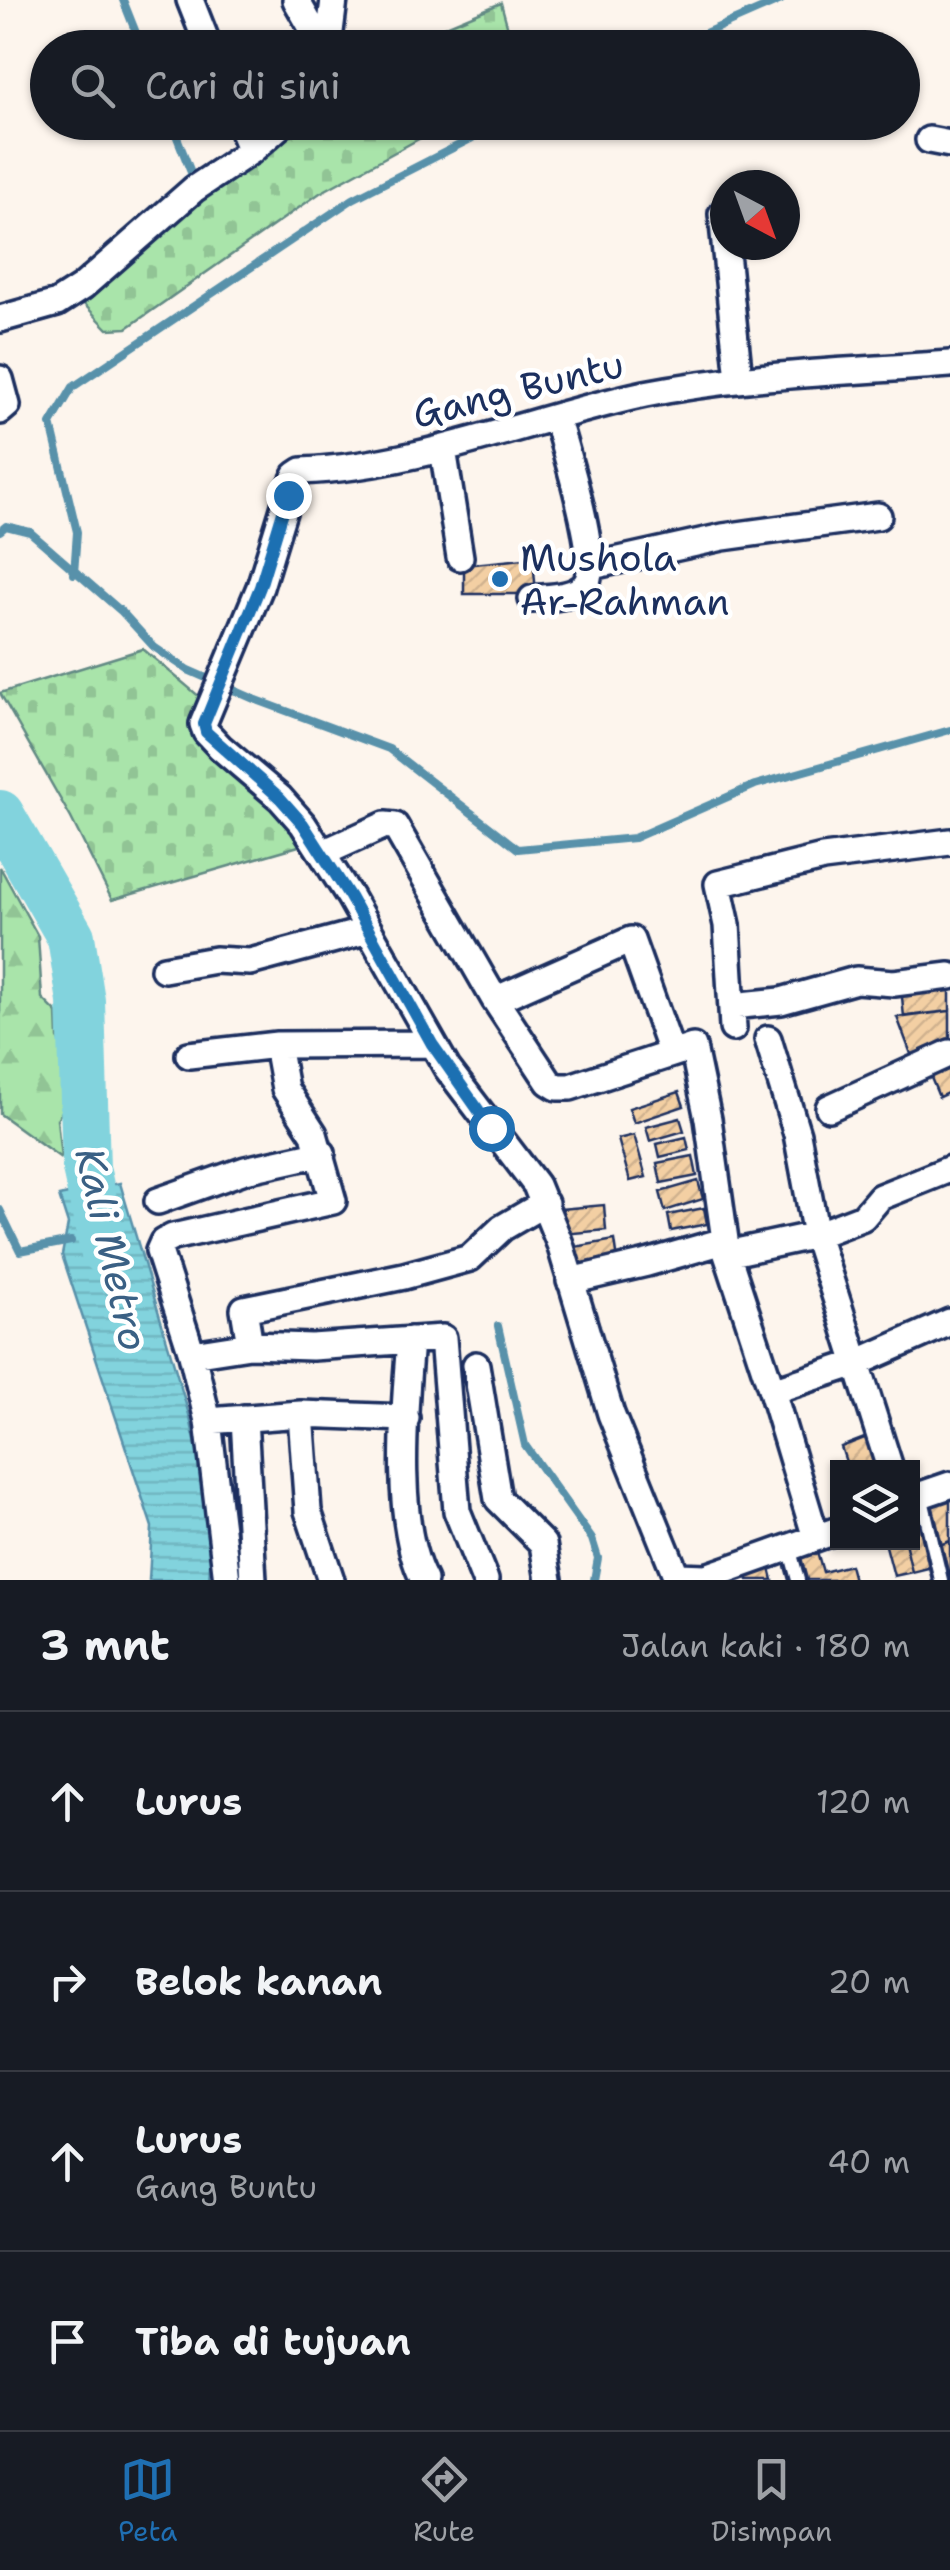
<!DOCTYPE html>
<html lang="id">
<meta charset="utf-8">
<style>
:root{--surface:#171b24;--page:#20242c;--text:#f1f3f6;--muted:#9ea1a6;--line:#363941;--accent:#1f6fb2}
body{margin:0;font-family:"Shantell Sans",sans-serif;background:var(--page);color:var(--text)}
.controls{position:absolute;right:30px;bottom:30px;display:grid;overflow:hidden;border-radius:0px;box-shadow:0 2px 8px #0004}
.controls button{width:90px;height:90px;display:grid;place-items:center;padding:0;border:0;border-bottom:2px solid var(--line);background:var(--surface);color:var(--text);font:50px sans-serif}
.compass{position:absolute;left:710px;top:170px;width:90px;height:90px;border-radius:50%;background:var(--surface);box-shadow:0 2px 8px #0004;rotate:139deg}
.stop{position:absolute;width:30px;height:30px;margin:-22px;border:8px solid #1f6fb2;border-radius:50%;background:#fff}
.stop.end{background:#1f6fb2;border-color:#fff;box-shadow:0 2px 10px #0008}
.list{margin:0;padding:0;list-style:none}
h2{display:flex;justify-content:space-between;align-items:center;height:130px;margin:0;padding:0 40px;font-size:42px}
h2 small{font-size:32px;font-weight:400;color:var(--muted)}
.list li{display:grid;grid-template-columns:65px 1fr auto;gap:30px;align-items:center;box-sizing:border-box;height:180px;padding:0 40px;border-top:2px solid var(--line)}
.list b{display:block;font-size:38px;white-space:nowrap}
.list p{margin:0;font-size:32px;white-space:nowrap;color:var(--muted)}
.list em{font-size:32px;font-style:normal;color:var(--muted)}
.icon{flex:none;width:55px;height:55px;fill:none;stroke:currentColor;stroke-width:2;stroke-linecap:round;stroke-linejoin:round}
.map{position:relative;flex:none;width:950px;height:1580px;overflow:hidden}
.search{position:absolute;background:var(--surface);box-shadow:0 2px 8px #0004;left:30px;right:30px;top:30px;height:110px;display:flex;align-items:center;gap:25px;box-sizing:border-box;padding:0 35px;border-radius:55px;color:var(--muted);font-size:38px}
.sheet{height:850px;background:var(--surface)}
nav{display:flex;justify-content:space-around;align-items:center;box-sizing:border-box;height:140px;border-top:2px solid var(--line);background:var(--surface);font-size:28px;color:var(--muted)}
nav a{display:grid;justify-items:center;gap:5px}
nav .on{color:var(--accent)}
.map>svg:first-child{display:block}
</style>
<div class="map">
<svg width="950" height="1580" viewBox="0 0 950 1580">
<defs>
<pattern id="forest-firs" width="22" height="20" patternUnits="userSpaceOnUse" patternTransform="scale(2.5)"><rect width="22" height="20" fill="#a9e4aa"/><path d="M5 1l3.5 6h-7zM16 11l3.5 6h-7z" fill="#91c495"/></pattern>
<pattern id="cemetery-stones" width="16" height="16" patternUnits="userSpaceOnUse" patternTransform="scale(2.5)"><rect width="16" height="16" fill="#a9e4aa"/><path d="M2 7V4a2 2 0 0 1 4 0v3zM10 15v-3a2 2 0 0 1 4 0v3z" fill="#91c495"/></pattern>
<pattern id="water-rules" width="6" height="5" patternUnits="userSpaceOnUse" patternTransform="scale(2.5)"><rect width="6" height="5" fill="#82d3dd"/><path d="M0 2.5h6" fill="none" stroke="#70b5c0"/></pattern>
<pattern id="building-hatch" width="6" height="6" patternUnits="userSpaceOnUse" patternTransform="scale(2.5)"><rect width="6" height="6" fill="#f3cfa3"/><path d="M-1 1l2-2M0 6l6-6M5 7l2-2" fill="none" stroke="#d0b28f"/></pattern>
</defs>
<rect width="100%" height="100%" fill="#fdf5ed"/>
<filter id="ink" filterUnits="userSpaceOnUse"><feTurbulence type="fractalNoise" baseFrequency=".01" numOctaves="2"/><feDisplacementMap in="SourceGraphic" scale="20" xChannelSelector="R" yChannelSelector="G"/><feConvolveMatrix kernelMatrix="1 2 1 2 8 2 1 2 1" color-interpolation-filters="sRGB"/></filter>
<g filter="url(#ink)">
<path fill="url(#forest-firs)" stroke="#628a84" stroke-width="2.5" d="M0,867L38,936L42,998L57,1013L58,1038L82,1081L57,1119L61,1158L0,1114Z"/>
<path fill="url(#cemetery-stones)" stroke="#628a84" stroke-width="2.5" d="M501,3L513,47H396Z
M297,123H448L320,193L127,328L108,329L81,301L163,221Z
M143,649L207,703L197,726L309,843L112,900L71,818L0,693Z"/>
<path fill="url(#water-rules)" stroke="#5991aa" stroke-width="2.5" d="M120,1183L190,1418L213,1522L209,1580H149L152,1527L62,1255L68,1224L59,1196Z"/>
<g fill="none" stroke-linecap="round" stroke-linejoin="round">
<path stroke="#5991aa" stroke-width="8" d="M123,0L142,48
M671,48L781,0
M171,122L192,175L185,181
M0,531L6,526L30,532L122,612L154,647L188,670L254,699L389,749L518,849L634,838L755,785L950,730
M74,574L77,532L51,424L73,387L353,199L504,122
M0,1210L20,1251L71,1241
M498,1326L525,1445L592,1539L598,1558L594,1580"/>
<path stroke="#82d3dd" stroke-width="48" d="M0,814L71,937L81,1001L86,1168L104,1250"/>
</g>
<path fill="url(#building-hatch)" stroke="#1b2f5e" stroke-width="2.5" d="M533,558L536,594H464V565Z
M950,983V1011L904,1017L901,987Z
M950,1011V1048L914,1062L897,1017Z
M950,1058V1092L939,1097L927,1068Z
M679,1092L684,1106L634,1123L629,1108Z
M680,1118L684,1131L650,1141L646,1127Z
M634,1135L646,1177L630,1181L618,1139Z
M686,1137L689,1150L660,1157L657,1144Z
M693,1156L697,1176L661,1183L657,1163Z
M698,1181L703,1199L665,1211L660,1192Z
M604,1205L606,1230L563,1234L561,1209Z
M704,1208L707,1224L671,1231L668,1215Z
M615,1240L618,1261L573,1268L569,1248Z
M875,1434L887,1468H848L841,1447Z
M950,1494V1541L937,1546L927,1502Z
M918,1508L936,1566L912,1572L905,1542H912V1510Z
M950,1541V1580H946L937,1546Z
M885,1542H905L912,1572L894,1576Z
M816,1548L823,1572L850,1565L854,1580H801L795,1556Z
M769,1564L773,1580H748L746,1573Z"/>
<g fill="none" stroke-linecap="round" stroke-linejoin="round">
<g stroke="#1b2f5e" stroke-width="20">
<path id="lane" d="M921,1495L941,1580
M789,1547L798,1580"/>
</g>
<g stroke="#1b2f5e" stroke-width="32">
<path id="street" d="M190,0L209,48
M296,0L312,28L328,46
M328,48L334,0
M239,122L251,151
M929,140L950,144
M722,214L739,379
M0,319L57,303L82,287L194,189L251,151L284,122
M0,379L7,405L0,411
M443,449L460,557
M592,566L723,537L878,516
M532,599C548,597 573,598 585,585C602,565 564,446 556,417
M323,853L385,825L395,826L495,1000L549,1082L557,1087H570L693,1047L708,1119L727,1254L772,1391L816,1538
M164,969L215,960L250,962L369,930
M495,1000L631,940L671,1052
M732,1006L781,1001L856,980L894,983L950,976
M733,1028L727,925L718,884L823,858L950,842
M768,1039L797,1134L816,1235L890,1468
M189,1055L277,1045L432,1044
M829,1108L950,1053
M158,1201L245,1170L322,1153
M727,1254L816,1235L863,1217L880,1197L950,1169
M570,1281L647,1263L724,1241
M410,1340C405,1405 393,1522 424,1580
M250,1345L244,1309L404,1276L470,1258L502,1228L545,1203
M192,1354L250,1345L312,1347L443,1338L457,1511L485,1580
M476,1365L498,1499L543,1544L549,1580
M772,1391L857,1363L950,1322
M301,1414L308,1511L331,1580
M244,1418L253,1580
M208,1421L301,1414L406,1418
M912,1498L950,1485
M678,1576L706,1577L838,1530
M227,1580L208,1421L192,1354L159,1251L163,1242L173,1237L333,1201L314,1134L285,1089L277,1045
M678,1580L611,1414L560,1244L536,1185L447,1068L350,897L303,824L280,798L220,747L206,732L203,724L260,587L291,486L296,475L302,471C421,466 531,418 645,394C745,374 848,372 950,364"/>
</g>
<use href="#lane" stroke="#fff" stroke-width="12"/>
<use href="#street" stroke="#fff" stroke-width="25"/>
</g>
</g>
<g fill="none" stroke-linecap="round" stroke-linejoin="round" filter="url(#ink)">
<path stroke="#1f6fb2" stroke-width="12" d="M288,495L260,587L204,724L206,732L280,798L303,824L350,897L432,1044L491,1128"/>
</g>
<circle fill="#1f6fb2" stroke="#fff" stroke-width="4" cx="500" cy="579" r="10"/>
<g text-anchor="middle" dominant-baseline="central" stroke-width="9" stroke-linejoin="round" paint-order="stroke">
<g font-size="38" fill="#1b2f5e" stroke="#fff">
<text transform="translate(518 389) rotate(-14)">Gang Buntu</text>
</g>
<g font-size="38" fill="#1b2f5e" stroke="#fff" text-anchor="start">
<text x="520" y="557">Mushola<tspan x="520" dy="44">Ar-Rahman</tspan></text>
</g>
<g font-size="40" font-style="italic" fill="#3a6084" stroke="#fff">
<text transform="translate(112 1249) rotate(77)">Kali Metro</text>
</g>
</g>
</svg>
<div class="controls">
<button><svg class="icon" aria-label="layers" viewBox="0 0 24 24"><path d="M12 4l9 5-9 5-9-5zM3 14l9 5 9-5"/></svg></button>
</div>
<svg class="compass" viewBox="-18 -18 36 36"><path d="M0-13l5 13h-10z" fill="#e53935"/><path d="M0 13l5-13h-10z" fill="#9ea1a6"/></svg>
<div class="stop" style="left:491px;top:1128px"></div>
<div class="stop end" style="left:288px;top:495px"></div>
<div class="search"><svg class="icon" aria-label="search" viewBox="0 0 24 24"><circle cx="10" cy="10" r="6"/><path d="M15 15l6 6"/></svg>Cari di sini</div>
</div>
<section class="sheet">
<h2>3 mnt<small>Jalan kaki · 180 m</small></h2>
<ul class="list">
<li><svg class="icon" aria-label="ahead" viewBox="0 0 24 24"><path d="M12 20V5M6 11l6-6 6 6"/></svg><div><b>Lurus</b></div><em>120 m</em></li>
<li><svg class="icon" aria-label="right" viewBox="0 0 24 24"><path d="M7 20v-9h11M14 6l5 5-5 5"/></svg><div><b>Belok kanan</b></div><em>20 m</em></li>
<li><svg class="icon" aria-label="ahead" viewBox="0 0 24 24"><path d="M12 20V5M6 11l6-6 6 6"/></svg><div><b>Lurus</b><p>Gang Buntu</p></div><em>40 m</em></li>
<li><svg class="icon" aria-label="arrive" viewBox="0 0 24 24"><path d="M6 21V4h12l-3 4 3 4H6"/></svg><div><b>Tiba di tujuan</b></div></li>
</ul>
</section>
<nav>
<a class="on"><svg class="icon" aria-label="map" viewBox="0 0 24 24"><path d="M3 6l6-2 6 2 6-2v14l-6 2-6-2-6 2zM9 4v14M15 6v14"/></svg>Peta</a>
<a><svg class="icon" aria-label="directions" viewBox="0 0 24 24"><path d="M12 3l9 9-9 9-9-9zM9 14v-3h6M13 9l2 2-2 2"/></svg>Rute</a>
<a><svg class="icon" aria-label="saved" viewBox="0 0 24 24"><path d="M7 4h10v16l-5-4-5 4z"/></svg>Disimpan</a>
</nav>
